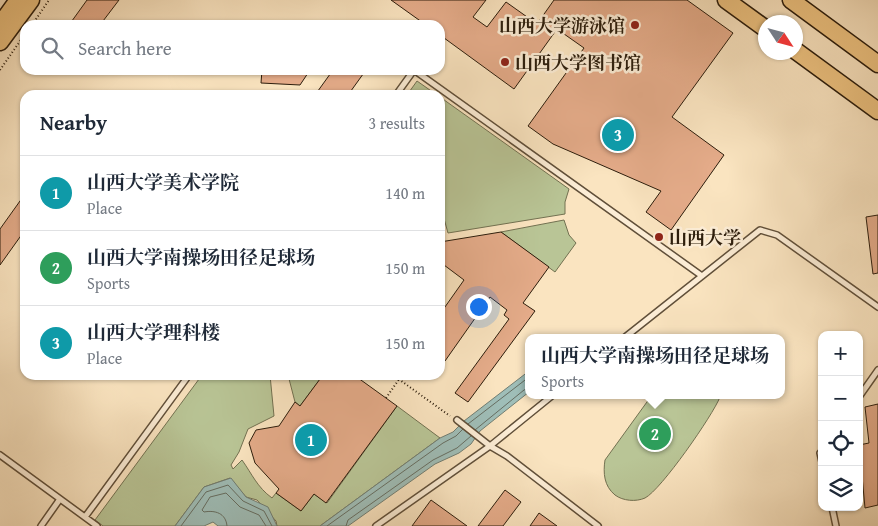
<!DOCTYPE html>
<meta charset="utf-8">
<style>
:root{--surface:#fff;--page:#f6f6f7;--text:#1f2937;--muted:#747a83;--line:#e0e1e3;--accent:#0b8043}
body{margin:0;font-family:"Gentium Book Plus","Noto Serif SC",serif;background:var(--page);color:var(--text)}
.controls{position:absolute;right:15px;bottom:15px;display:grid;overflow:hidden;border-radius:10px;box-shadow:0 1px 4px #0004}
.controls button{width:45px;height:45px;display:grid;place-items:center;padding:0;border:0;border-bottom:1px solid var(--line);background:var(--surface);color:var(--text);font:25px sans-serif}
.compass{position:absolute;left:758px;top:15px;width:45px;height:45px;border-radius:50%;background:var(--surface);box-shadow:0 1px 4px #0004;rotate:126deg}
.you{position:absolute;left:478px;top:306px;width:18px;height:18px;margin:-12px;border:4px solid #fff;border-radius:50%;background:#1a73e8;box-shadow:0 0 0 8px #1a73e833}
.badge{display:grid;place-items:center;width:32px;height:32px;border-radius:50%;background:var(--accent);color:#fff;font-size:16px;font-weight:700}
.pin{position:absolute;translate:-50% -50%;border:2px solid #fff;box-shadow:0 1px 5px #0006}
.popup{position:absolute;left:525px;top:334px;width:260px;height:65px;box-sizing:border-box;display:grid;place-content:center;border-radius:10px;background:var(--surface);filter:drop-shadow(0 1px 4px #0005);font-size:16px;white-space:nowrap;color:var(--muted)}
.popup b{font-size:19px;color:var(--text)}
.popup::after{content:'';position:absolute;left:50%;top:100%;margin-left:-10px;border:10px solid transparent;border-top-color:var(--surface)}
.list{margin:0;padding:0;list-style:none}
h2{display:flex;justify-content:space-between;align-items:center;height:65px;margin:0;padding:0 20px;font-size:21px}
h2 small{font-size:16px;font-weight:400;color:var(--muted)}
.list li{display:grid;grid-template-columns:32px 1fr auto;gap:15px;align-items:center;box-sizing:border-box;height:75px;padding:0 20px;border-top:1px solid var(--line)}
.list b{display:block;font-size:19px;white-space:nowrap}
.list p{margin:0;font-size:16px;white-space:nowrap;color:var(--muted)}
.list em{font-size:16px;font-style:normal;color:var(--muted)}
.icon{flex:none;width:28px;height:28px;fill:none;stroke:currentColor;stroke-width:2;stroke-linecap:round;stroke-linejoin:round}
.map{position:relative;flex:none;width:878px;height:526px;overflow:hidden}
.search{position:absolute;background:var(--surface);box-shadow:0 1px 4px #0004;left:20px;top:20px;width:425px;height:55px;display:flex;align-items:center;gap:12px;box-sizing:border-box;padding:0 18px;border-radius:15px;color:var(--muted);font-size:19px}
.panel{position:absolute;background:var(--surface);box-shadow:0 1px 4px #0004;left:20px;top:90px;width:425px;height:290px;border-radius:15px}
.map>svg:first-child{display:block}
</style>
<div class="map">
<svg width="878" height="526" viewBox="0 0 878 526">
<rect width="100%" height="100%" fill="#fae4c0"/>
<filter id="stains"><feTurbulence type="fractalNoise" baseFrequency=".004" numOctaves="4"/><feColorMatrix values="0 0 0 0 .2 0 0 0 0 .09 0 0 0 0 .02 0 0 0 .5 -.17"/></filter>
<radialGradient id="worn" r=".72"><stop offset=".6" stop-color="#630" stop-opacity="0"/><stop offset="1" stop-color="#630" stop-opacity=".3"/></radialGradient>
<path fill="#b9c596" stroke="#727151" d="M417,81L437,95H407Z
M440,97L569,189L565,202V214L448,233L443,215H440Z
M564,220L569,235L576,243L555,272L501,232Z
M202,375H270L274,416L248,429L239,452L231,465L233,469L242,460C252,474 257,487 272,498L276,493L301,511L314,494L327,503L397,406L440,438L320,526H277L276,521L257,500L246,497L230,478L204,487L175,526H103L95,520Z
M288,375H323L300,406L295,402Z
M652,395L720,397C713,415 661,490 645,498C636,502 623,501 615,495C604,486 603,473 605,460Z"/>
<path fill="#9fbeb8" stroke="#717e73" d="M529,371V392L480,431L471,444L459,453L435,464L348,526H320L440,438L453,432L464,421Z
M231,478L246,497L268,507L277,526H218L213,522L204,526H175L204,487Z"/>
<g fill="none" stroke-linecap="round" stroke-linejoin="round">
<path stroke="#666e62" stroke-width="1" d="M468,424L529,377
M475,430L524,390L529,388
M181,526L206,492L228,485L243,501L264,511L272,526
M227,526C226,513 215,510 204,512L202,510L210,497L226,493L240,507L259,515L266,526
M327,526L443,443L456,436L463,429
M346,526L348,520L433,460L457,448L471,436"/>
</g>
<path fill="#e4ab89" stroke="#2c1d0c" d="M87,0H119L100,25H69Z
M391,0H486L473,17L487,27L506,2L537,24L554,0H687L733,33L672,117L724,155L671,230L646,212L661,191L553,144L528,126L584,48L557,29L514,89L440,35V25H426Z
M262,70H310L300,85L261,83Z
M333,70H366L348,95H315Z
M25,194V230L0,265V229Z
M878,215V273L873,274L866,217Z
M501,232L549,267L523,303L535,311L468,402L455,393L509,319L504,315L507,310L490,297L445,361L440,357V314L464,280L440,262V242Z
M323,375H354L397,406L326,503L314,494L301,511L276,493L279,489L255,463L249,443L256,430L279,426L295,402L300,406Z
M878,404V505L865,508L862,476L859,477V445L869,443L865,407Z
M505,490L521,502L503,526H478Z
M431,500L467,526H412Z
M539,513L557,526H530Z"/>
<g fill="none" stroke-linecap="round" stroke-linejoin="round">
<g stroke="#604f39" stroke-width="8">
<path id="service" d="M396,95L414,70L702,276
M624,338L760,230L777,235L878,307
M859,397L878,370
M457,420L490,446L553,395
M822,451L820,453L822,462
M0,455L97,526
M832,507L836,526
M85,517L189,375
M41,526L60,499
M376,526L490,446L507,456L598,526"/>
</g>
<g stroke="#2c1d0c" stroke-width="19">
<path id="primary" d="M726,0L766,29
M791,0L878,64
M0,42L31,0
M796,51L878,111"/>
</g>
<g stroke="#2c1d0c" stroke-width="19">
<path id="trunk" d="M0,25L18,0"/>
</g>
<path stroke="#2c1d0c" stroke-width="2" stroke-dasharray="1 2.5" stroke-linecap="butt" d="M32,25L49,0
M0,70L25,34
M393,375L450,416"/>
<use href="#service" stroke="#fcedd6" stroke-width="5"/>
<use href="#primary" stroke="#edc280" stroke-width="16"/>
<use href="#trunk" stroke="#edc280" stroke-width="16"/>
<path stroke="#2c1d0c" stroke-width="2" stroke-dasharray="1 2.5" stroke-linecap="butt" d="M386,398L402,375"/>
</g>
<g fill="#8f2418" stroke="#fcedd6" stroke-width="2">
<circle cx="635" cy="25" r="5"/>
<circle cx="505" cy="62" r="5"/>
<circle cx="659" cy="237" r="5"/>
</g>
<g text-anchor="middle" dominant-baseline="central" stroke-width="5" stroke-linejoin="round" paint-order="stroke">
<g font-size="18" font-weight="bold" fill="#2c1d0c" stroke="#fcedd6" text-anchor="start">
<text x="625" y="25" text-anchor="end">山西大学游泳馆</text>
<text x="515" y="62">山西大学图书馆</text>
<text x="669" y="237">山西大学</text>
</g>
</g>
<rect width="100%" height="100%" filter="url(#stains)"/>
<rect width="100%" height="100%" fill="url(#worn)"/>
</svg>
<div class="controls">
<button>+</button>
<button>−</button>
<button><svg class="icon" aria-label="locate" viewBox="0 0 24 24"><circle cx="12" cy="12" r="6"/><path d="M12 2v4M12 18v4M2 12h4M18 12h4"/></svg></button>
<button><svg class="icon" aria-label="layers" viewBox="0 0 24 24"><path d="M12 4l9 5-9 5-9-5zM3 14l9 5 9-5"/></svg></button>
</div>
<svg class="compass" viewBox="-18 -18 36 36"><path d="M0-13l5 13h-10z" fill="#e53935"/><path d="M0 13l5-13h-10z" fill="#747a83"/></svg>
<div class="you"></div>
<div class="pin badge" style="left:311px;top:440px;background:#0f9aa8">1</div>
<div class="pin badge" style="left:655px;top:434px;background:#2e9e5b">2</div>
<div class="popup"><b>山西大学南操场田径足球场</b>Sports</div>
<div class="pin badge" style="left:618px;top:135px;background:#0f9aa8">3</div>
<div class="search"><svg class="icon" aria-label="search" viewBox="0 0 24 24"><circle cx="10" cy="10" r="6"/><path d="M15 15l6 6"/></svg>Search here</div>
<section class="panel">
<h2>Nearby<small>3 results</small></h2>
<ul class="list">
<li><span class="badge" style="background:#0f9aa8">1</span><div><b>山西大学美术学院</b><p>Place</p></div><em>140 m</em></li>
<li><span class="badge" style="background:#2e9e5b">2</span><div><b>山西大学南操场田径足球场</b><p>Sports</p></div><em>150 m</em></li>
<li><span class="badge" style="background:#0f9aa8">3</span><div><b>山西大学理科楼</b><p>Place</p></div><em>150 m</em></li>
</ul>
</section>
</div>
